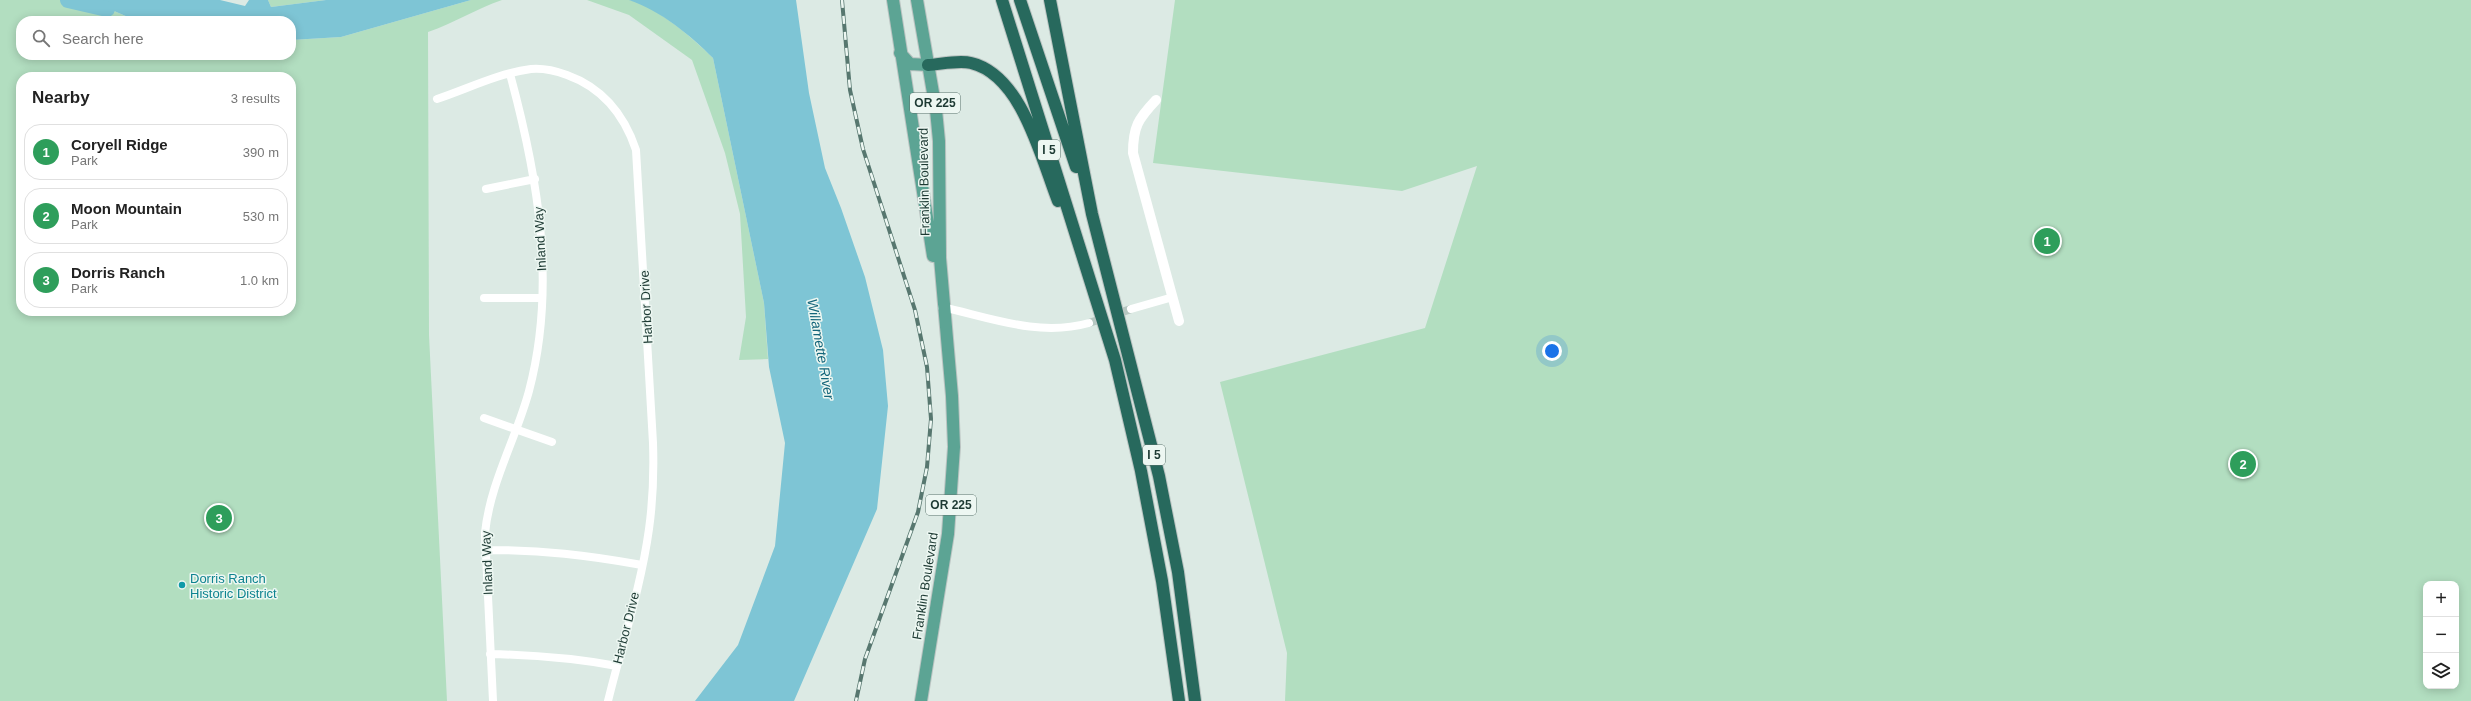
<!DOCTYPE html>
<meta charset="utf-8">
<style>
:root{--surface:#fff;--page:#f6f6f6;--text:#222;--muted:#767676;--line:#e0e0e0;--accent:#854a32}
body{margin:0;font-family:Helvetica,sans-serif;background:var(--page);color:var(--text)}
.controls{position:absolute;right:12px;bottom:12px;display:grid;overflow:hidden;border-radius:8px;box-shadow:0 2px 10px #0003}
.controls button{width:36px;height:36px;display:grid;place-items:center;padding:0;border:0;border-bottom:1px solid var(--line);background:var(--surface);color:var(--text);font:20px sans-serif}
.you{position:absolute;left:1552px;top:351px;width:14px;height:14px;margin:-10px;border:3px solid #fff;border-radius:50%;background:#1a73e8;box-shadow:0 0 0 6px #1a73e833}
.badge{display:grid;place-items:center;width:26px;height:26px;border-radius:50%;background:var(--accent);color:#fff;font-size:13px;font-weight:700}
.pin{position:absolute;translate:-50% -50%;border:2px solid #fff;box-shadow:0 1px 4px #0006}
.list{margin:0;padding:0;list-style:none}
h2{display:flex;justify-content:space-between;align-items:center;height:52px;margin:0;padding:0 16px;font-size:17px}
h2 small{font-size:13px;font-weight:400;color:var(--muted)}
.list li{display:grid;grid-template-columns:26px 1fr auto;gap:12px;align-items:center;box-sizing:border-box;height:56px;margin:0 8px 8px;padding:0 8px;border:1px solid var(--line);border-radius:16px}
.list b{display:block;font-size:15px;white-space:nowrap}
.list p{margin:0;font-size:13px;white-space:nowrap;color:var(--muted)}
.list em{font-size:13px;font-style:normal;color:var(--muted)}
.icon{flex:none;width:22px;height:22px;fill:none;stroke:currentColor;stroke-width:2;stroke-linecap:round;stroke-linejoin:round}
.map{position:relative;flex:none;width:2471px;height:701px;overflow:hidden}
.search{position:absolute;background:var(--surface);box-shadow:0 2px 10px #0003;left:16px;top:16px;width:280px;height:44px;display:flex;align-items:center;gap:10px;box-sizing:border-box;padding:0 14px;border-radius:16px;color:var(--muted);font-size:15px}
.panel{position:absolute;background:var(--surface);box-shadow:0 2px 10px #0003;left:16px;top:72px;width:280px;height:244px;border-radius:16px}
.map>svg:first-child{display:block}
</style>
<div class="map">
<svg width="2471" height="701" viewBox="0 0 2471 701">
<rect width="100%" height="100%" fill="#dceae4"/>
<path fill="#b2dec0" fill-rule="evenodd" d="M0,0H89L137,21H21V55H291V40L341,37L471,0H502C476,9 454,23 428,32L429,335L447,701H0ZM21,77H291V311H21Z
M268,0H326L271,7Z
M587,0C601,0 617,0 630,0C656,6 695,40 713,58L764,303L768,359L739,360L746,317L740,214L725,153L692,60L629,15Z
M1175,0H2471V701H1285L1287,653L1220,382L1425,328L1477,166L1402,191L1153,163ZM2426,584H2456V686H2426Z"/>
<path fill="#7ec5d5" d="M89,0H220L245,6L249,0H268L271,7L326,0H471L341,37L291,40V21H137Z
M629,0H796L809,93L825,168L841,208L865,277L883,350L888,406L877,509L794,701H695L738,645L775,546L785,443L769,367L764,303L713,58C690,35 661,11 629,0Z"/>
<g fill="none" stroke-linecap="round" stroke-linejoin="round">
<path stroke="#7ec5d5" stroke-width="16" d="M68,0L107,9"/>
<path stroke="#b6c7c1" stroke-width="8" stroke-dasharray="8 4" stroke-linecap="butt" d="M1089,323L1131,309"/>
<g stroke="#bbc4c2" stroke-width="14">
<path id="primary" d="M893,0L933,256
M917,0L936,110L939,141L940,258L952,396L954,447L948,534L921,701
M900,53L910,64L928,65"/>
</g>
<g stroke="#bbc4c2" stroke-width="14">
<path id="motorway" d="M1002,0L1115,360L1141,471L1162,581L1179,701
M1020,0L1076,167
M1050,0L1092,214L1159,476L1178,572L1195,701
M928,65C942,64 959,60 971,63C1022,75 1041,158 1058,201"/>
</g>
<path stroke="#fff" stroke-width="8" d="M437,99C467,89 499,73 531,69C542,68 556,71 567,75C603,88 624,114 636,150L653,443C654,472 653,500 649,529C641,587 622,644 608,701
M486,189L535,179
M484,298H542
M942,307C991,318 1039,337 1089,323
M1131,309L1173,297
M484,418L552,442
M486,550C543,550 586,555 642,565
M490,654C533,655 574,658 617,666
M493,701L485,533C490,483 516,439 529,391C557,285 538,177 510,74"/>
<path stroke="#fff" stroke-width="10" d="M1156,100C1138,119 1133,127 1133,153L1179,321"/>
<use href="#primary" stroke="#5ca494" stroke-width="12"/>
<use href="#motorway" stroke="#27695d" stroke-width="12"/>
<g stroke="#57776f" stroke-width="4">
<path id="rail" d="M842,0L850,90L863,149L915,310L927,367L931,419L927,467L918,512L865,659L856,701"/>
</g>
<use href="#rail" stroke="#edf7f2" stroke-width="2.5" stroke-dasharray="8" stroke-linecap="butt"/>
</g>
<circle fill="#0f9aa8" stroke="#edf7f2" stroke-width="1.5" cx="182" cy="585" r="4"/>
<g text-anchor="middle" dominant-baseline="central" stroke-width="3" stroke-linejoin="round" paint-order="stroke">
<g fill="#edf7f2" stroke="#5b736c" stroke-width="1">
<rect x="910" y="93" width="50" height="20" rx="3"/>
<rect x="1038" y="140" width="22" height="20" rx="3"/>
<rect x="1143" y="445" width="22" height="20" rx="3"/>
<rect x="926" y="495" width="50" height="20" rx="3"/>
</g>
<g font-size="12" font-weight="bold" fill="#1d3a33">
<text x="935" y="103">OR 225</text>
<text x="1049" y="150">I 5</text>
<text x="1154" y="455">I 5</text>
<text x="951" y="505">OR 225</text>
</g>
<g font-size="13" fill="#1d3a33" stroke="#edf7f2">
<text transform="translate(924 182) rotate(-91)">Franklin Boulevard</text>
<text transform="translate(540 239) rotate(-93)">Inland Way</text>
<text transform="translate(646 307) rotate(-93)">Harbor Drive</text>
<text transform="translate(487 563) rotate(-92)">Inland Way</text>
<text transform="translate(925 586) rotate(-81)">Franklin Boulevard</text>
<text transform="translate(626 628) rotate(-76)">Harbor Drive</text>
</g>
<g font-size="13" fill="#0d838f" stroke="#edf7f2" text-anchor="start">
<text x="190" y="578">Dorris Ranch<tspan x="190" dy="15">Historic District</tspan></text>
</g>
<g font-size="14" font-style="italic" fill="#13657a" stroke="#edf7f2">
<text transform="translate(821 349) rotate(80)">Willamette River</text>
</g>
</g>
</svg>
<div class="controls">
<button>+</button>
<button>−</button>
<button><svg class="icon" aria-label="layers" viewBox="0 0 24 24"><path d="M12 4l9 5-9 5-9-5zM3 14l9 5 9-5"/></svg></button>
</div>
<div class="you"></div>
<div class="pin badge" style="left:2047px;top:241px;background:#2e9e5b">1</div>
<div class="pin badge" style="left:2243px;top:464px;background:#2e9e5b">2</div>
<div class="pin badge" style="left:219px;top:518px;background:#2e9e5b">3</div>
<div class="search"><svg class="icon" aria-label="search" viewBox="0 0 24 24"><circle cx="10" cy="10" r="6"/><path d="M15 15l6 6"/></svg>Search here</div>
<section class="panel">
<h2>Nearby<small>3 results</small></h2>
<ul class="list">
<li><span class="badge" style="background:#2e9e5b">1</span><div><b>Coryell Ridge</b><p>Park</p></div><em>390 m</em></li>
<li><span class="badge" style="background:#2e9e5b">2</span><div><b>Moon Mountain</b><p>Park</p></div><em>530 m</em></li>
<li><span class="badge" style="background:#2e9e5b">3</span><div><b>Dorris Ranch</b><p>Park</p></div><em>1.0 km</em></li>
</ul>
</section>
</div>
